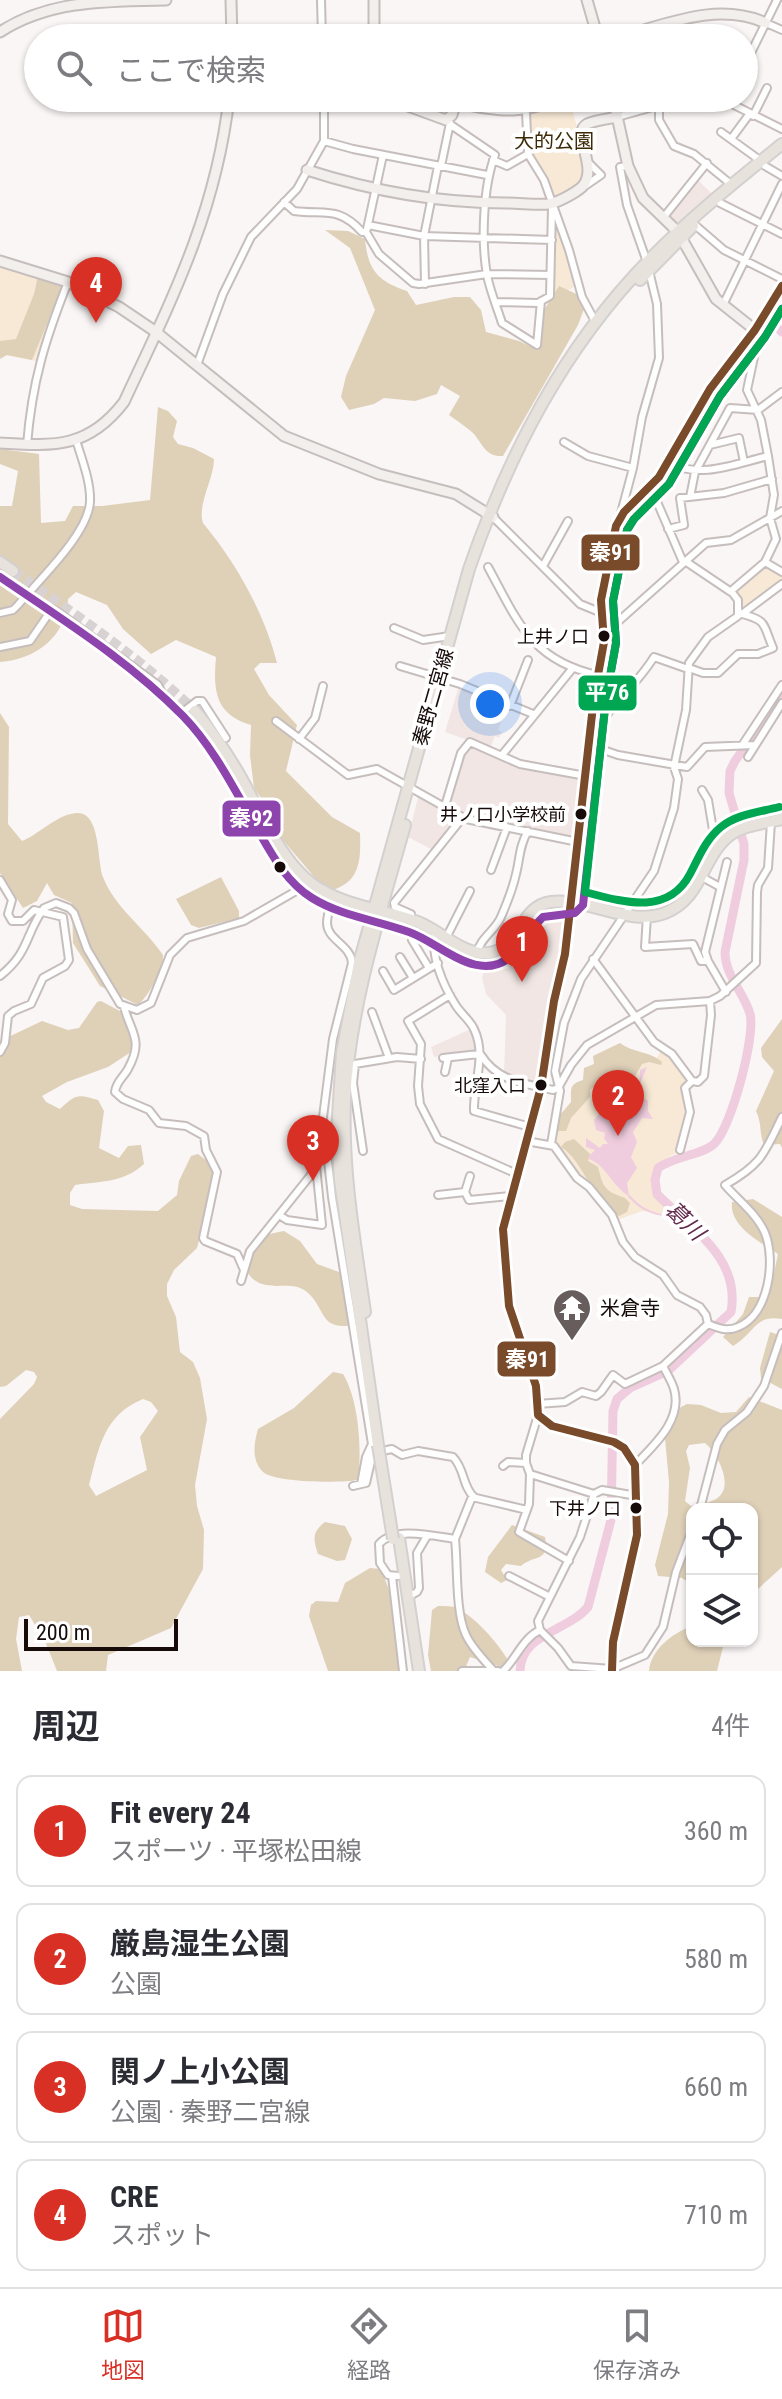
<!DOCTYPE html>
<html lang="ja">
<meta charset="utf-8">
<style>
:root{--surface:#fff;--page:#f2f2f3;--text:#2b2b33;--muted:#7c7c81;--line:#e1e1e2;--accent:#d93025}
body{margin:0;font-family:"Roboto Condensed","Noto Sans JP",sans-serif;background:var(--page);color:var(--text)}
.controls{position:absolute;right:24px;bottom:24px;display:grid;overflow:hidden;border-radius:16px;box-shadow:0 2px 6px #0004}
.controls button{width:72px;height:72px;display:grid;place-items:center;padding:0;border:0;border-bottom:2px solid var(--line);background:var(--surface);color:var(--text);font:40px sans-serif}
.scale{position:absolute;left:24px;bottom:20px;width:154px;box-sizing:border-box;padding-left:8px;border:4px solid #160b09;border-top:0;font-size:22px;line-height:28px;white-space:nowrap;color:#160b09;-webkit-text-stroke:6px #fff;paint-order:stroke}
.you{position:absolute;left:490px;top:704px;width:28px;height:28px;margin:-20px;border:6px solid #fff;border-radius:50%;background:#1a73e8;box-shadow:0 0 0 12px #1a73e833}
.badge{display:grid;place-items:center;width:52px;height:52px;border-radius:50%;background:var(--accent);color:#fff;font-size:26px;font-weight:700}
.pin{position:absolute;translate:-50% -66px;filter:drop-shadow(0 2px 4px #0008)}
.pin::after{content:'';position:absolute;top:42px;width:28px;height:24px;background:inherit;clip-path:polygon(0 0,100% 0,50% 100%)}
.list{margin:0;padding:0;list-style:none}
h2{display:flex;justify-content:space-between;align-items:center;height:104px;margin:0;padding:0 32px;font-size:34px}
h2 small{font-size:26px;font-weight:400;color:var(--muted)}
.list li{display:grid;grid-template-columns:52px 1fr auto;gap:24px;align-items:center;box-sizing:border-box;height:112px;margin:0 16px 16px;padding:0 16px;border:2px solid var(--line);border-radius:16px}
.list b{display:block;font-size:30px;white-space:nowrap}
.list p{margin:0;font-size:26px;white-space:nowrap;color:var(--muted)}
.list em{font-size:26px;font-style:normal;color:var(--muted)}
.icon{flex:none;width:44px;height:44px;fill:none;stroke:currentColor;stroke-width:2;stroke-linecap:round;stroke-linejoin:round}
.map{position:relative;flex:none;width:782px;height:1671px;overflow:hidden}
.search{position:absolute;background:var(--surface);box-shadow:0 2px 6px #0004;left:24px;right:24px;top:24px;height:88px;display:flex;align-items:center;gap:20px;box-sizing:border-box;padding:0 28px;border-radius:44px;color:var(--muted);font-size:30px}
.sheet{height:616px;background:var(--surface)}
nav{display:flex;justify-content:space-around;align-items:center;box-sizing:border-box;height:112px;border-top:2px solid var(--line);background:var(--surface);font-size:22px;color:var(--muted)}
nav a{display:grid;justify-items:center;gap:4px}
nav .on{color:var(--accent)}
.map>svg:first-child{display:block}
</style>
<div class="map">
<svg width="782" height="1671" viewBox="0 0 782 1671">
<rect width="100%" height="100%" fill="#faf6f5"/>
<path fill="#f1e6e3" d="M697,179L713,195L677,224L668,215Z
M459,686L507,706L498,730L502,732L499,738L495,736L490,748L445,732Z
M471,745L521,766L579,776L581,780L575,839L468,817L448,806L462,754Z
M419,794L459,817L433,850L408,837Z
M564,907L566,910L558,971L554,977L536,1085L504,1074L506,1015L486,994L482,978L486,964L510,969L508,961L511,953L524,936L528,937L529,933H535L538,914L546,910Z
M471,1029L475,1051L434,1057L431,1047Z"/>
<path fill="#f7e9d6" d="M570,101C574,119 593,171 580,185C575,191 564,195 557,199L552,196L530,152L529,115Z
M555,216L571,271L574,287L551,299Z
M0,266L32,274L63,285L36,361L0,354Z
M764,565H768L782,575V581L742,611L734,591Z
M662,1049C701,1072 687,1116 678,1152C640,1169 647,1192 674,1215L642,1211L617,1220L575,1172L553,1141C558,1118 574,1101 586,1080L657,1058Z"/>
<path fill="#dfd0b8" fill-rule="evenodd" d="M325,230L348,231L365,239C368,271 378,281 407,291L416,305L454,297H470L481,310L486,332L519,341L538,350L544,310L559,286L583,297L584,309L578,325L503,456C484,457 483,443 472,432C465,426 457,421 449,415L460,396L441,385L437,394L415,401L384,398L374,404L349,410L341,397L346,376L375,310L350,248Z
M38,276L63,285L32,360L7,355L0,359V341L16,339L34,294Z
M158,407L168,411L177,421L173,437L178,444L193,448L214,459C214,479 197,504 203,523C236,563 264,612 277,663H260L254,669L269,695L297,725L286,771L332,817L360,833C361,860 360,882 332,890L316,879L276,832L278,822L254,788L250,755L251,725C215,715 213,690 216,657L176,640L151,654L123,629L107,605L76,592L68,599C67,636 35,660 0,662V506H12L18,471L0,464V449L39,454L41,523L65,521L73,506H102L150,500Z
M0,713L9,727L8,824L22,841C40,834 57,814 77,813C101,812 97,861 103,877C115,908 145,928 163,955C164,968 148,997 138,1005L100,986L73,943L72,903L54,895L47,883L37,901L23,908L0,873Z
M221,877L239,911V918L199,928L191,925L176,899Z
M101,1001L133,1018L137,1048L108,1067L67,1082L42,1096L46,1102L60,1109C76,1094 77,1094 98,1100L104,1111L99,1148L119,1158L128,1146L141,1145L144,1164C123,1183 101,1181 75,1185L70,1193V1205L82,1209L158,1211L177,1195L179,1181L191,1156L198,1154L218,1170L197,1248L174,1270L167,1284V1296L176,1317L180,1352L193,1362L200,1378L207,1419L195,1485L197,1506L204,1530L203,1569L171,1628L108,1655L106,1671H57L45,1641L29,1615L19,1617L16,1639L22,1671H0V1419L34,1384L37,1377L34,1372L26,1370L6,1386L0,1387V1041L42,1021L68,1030L79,1028L97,1002ZM143,1399L151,1402L158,1411L140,1437L147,1470L96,1496L89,1485C99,1447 104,1415 143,1399Z
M782,1019V1148L780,1144L764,1145C759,1133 762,1123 756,1111L774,1071L762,1057L761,1048Z
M620,1043C633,1053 650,1051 662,1062L661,1065L649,1062L642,1064L634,1078L623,1080L614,1073L607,1075L590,1090V1097L571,1118L566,1131H558L555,1125L559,1116L571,1102C571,1089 569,1084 583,1080L584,1068L594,1064L593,1056Z
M574,1139L590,1154L588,1161L598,1167C603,1188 605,1191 625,1198L630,1203L627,1212L619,1216C593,1203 583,1160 561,1147L565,1142Z
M753,1199L782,1217V1319C755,1314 756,1332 733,1346L723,1337L743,1314L749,1297H769L778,1254C761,1242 729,1227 732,1202Z
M284,1231L300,1241L317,1264L350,1276L360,1315L353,1325C319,1331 326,1308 307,1292C291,1279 269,1293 253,1279C242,1270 242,1250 254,1241C262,1235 274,1233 284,1231Z
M770,1332L782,1336V1389L761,1378L760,1368Z
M333,1372L343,1374C359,1400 362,1450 358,1480C341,1483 275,1483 263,1472C251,1460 254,1443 258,1429L294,1408Z
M749,1397L782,1410V1567L758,1589L752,1602V1509H692V1585L682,1578L658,1576L655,1565L668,1514L669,1482L665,1438L681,1407L687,1404L701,1405L721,1413L736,1412ZM705,1443C717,1453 736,1487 716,1499C709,1503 699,1504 691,1506L685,1501L690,1468L686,1451L689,1445Z
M325,1522L345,1526L352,1539L345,1560L337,1561L318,1554C313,1539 312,1532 325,1522Z
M512,1525L545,1537C550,1563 534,1554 521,1566L506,1564L501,1570L507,1580L501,1583L485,1572L488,1557Z
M370,1568L381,1569L389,1590L402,1671H328L309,1616L311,1605L316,1601L338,1602L345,1583Z
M438,1606C445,1606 452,1606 457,1608C476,1618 497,1642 508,1660L506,1665L501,1667L470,1657L464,1671H431L428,1655L432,1610Z
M692,1626V1641H729L723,1647L717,1671H649C651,1649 673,1633 692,1626Z"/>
<path fill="#f0cdde" d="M647,1067L636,1093L648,1101V1111L653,1119L642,1118L633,1132L637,1142L631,1157L637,1168L627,1183L629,1196C613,1187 606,1165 589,1159L588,1157L595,1150L586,1147V1138L600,1148L603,1144H608L604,1138L605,1133L596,1130L594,1120L599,1114L608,1111L613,1098L635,1093L639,1086L640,1070Z"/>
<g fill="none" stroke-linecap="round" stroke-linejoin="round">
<path stroke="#f0cdde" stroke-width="2" d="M629,1196C644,1214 660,1215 683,1218"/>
<path stroke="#f0cdde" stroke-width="9" d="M769,320L782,332
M520,1671C521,1633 567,1632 588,1607L611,1520L613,1411L617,1399L630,1388L668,1371L731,1312C741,1257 690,1228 657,1194L655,1180L658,1168C675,1156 702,1155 714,1144C731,1129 756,1035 750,1014C744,992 725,976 725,952L744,860V844L729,793L730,771L735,761L782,695"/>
<path stroke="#d8d3d2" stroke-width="10" stroke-dasharray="10 5" stroke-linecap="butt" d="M13,571C76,615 140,658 195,711"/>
<g stroke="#c6bebc" stroke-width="10">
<path id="street" d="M321,0L322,38
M766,23L782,30
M744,67L777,0
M659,98V120L674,146L694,154L732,185
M720,98L782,129
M456,104C507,115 520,115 570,98
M526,112L528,154L544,180L569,250L582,297L596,323
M753,116L767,88
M617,117L685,98
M451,125L495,155C483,187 481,241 487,275C490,291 497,307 502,323L537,345L541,301
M721,132L761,161
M731,139L748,116
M324,141L353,149L487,175
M493,160L507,166L528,154
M441,166L450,123
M628,166L620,167L627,205L647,262
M765,166L782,176
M585,186L601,175L587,161
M284,202L294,211C325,215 339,206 362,232H366L379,254L413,283L419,284L487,274L550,275
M720,203L782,234
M663,218L707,163
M368,225L424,236L552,240
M695,225L724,250L782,279
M367,229L383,155
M425,284L424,236L438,166
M495,302L538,303L550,296L552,207
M773,303L782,308
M723,305L782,184
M197,365L223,294L251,237L297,189L324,141V98
M564,442L588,456L633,468
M27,445C32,382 45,340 68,282
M710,445L739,438L744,462
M668,463C701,479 734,464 768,456
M651,488L683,562
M690,497L695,472L730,408L758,410L782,392
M621,513L633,468L642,417L659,358L657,304L649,271
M493,517L580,604L602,613
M668,529L684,525L680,498L724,493L772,479
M685,561L731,592
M765,562L782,572
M543,566L568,521
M488,567C518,622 531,660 597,675
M0,613L13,610L18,605C39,580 88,534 90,502C91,482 82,460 76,440
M742,614L782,584
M394,628L423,640L450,636
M603,630L612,627L706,543L731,540L782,511
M0,647L30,641L52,609L58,612L158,685L165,699L206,741L244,798L251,796
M400,666L460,684L533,714
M689,668L703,673H718L738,654H758L773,648C762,623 769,621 739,613
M510,706L528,660
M179,715L197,701H202L226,738
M276,721L348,775L377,769L466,819L578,842
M591,726L597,727C615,702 638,683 654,657L688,669
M299,739L315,718L323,686
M743,744L782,685
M589,745L618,755L687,767L705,747L755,745
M502,755L572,669
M748,757L782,703
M702,790L708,800L714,836L722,844
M445,806L461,753L470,742L520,764L586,776
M491,870L507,827
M702,877L720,887
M0,880L12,900L8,914L12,921H23L34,910L63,917L69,960L65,966L43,978L31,1004L14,1011L8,1016L5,1043L0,1052
M647,916L645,947L693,944L701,961H707
M411,919V914L395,907L394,903L463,817
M436,931C429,953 443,985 455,1004C460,1013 470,1020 474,1029C487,1056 473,1084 474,1111L530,1127
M446,938L470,891
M412,940L429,968
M477,953C480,938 495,931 501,917C507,903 513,888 516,874C520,859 519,846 528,831
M400,957L413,978
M593,959L654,1042L672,1054L692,1081
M383,971L394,990L438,963
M0,976C30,952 25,934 44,908L56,903L69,908L74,913L87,949L120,1004L137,1010L151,1003L170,955L187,938L244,921L310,883
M726,992L708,961L705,952L727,862
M450,995L408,1021L421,1044L418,1086L420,1104L438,1139L517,1174
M124,1007C131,1033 144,1040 128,1069C123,1078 116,1082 115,1092L123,1099L149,1110L159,1123L186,1126L204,1136L206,1150L217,1172L203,1238L205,1241L237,1254L244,1270
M372,1012L389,1058
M481,1055C498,1082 524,1083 553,1090L558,1088
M443,1058L479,1054
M445,1072L448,1058
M558,1088L571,1065L587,1045L656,1005L710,1001L720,996L756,963L757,892L758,885L768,868L771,822
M526,1141L554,1146L577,1178L589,1187L612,1215L623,1242L635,1257L663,1275L677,1295L700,1307L706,1315L708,1324
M551,1144L560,1091L555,1071L564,1023L581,979L654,871L674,808L678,779L674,767L686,710L689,663L708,637L738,616V600L731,591L765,562L776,539L770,518L774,495L768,456L761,420L747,390L759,334L755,330
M324,1149L327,1152L332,1197L372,1444L366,1457L361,1484
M680,1150L690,1112L685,1088L692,1081L698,1082L704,1076L711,1015L710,1001
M363,1151L353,1083L355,1064L397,1057L421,1059
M465,1192L469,1200L511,1196
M465,1192L470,1176
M438,1195L465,1192
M279,1215L287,1220L322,1225L316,1166
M241,1281L250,1251L310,1176L321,1157L324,1143L323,1117L333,1039L352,963C351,945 327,940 327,923C327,914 331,904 333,896
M708,1324C718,1328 727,1332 738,1327C769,1315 776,1260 765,1233C757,1214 738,1200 725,1185C762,1164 764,1154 782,1117
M537,1404L565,1402L582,1392L596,1396L601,1392L613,1375L625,1384L663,1366L708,1324
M538,1415L526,1455V1463L530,1474L529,1504L519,1532L569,1561
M635,1465C654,1445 683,1420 674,1389C672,1382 667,1374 663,1366
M503,1466L508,1462L526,1463
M530,1474L594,1494L602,1490L637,1496
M353,1486L366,1483L373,1453L392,1449L402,1455L418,1451L453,1457C465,1469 462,1486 474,1497
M594,1494L580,1537L538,1621L540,1630L558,1648L571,1666L612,1669L645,1655L663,1627L676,1572L692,1530
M700,1509L717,1444L725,1430L747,1412L764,1386L782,1333
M455,1539L472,1497L527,1510
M392,1576L403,1671
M398,1576L388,1575L380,1563L379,1544C395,1526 433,1536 455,1539C458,1566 455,1612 466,1635C472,1648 483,1659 493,1670
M509,1576L550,1597
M408,1597L417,1592L419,1588L417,1553L427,1536
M462,1671H498
M503,1671C517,1658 522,1639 540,1630"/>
</g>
<g stroke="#c6bebc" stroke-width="13">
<path id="secondary" d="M231,0L232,38
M374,0V38
M587,0L598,38
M0,32C49,0 107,1 166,0
M616,38C666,25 716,1 766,23
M386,98L446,120L452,115L457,98
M613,98L628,166L643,198L678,232L716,299L755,330
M307,170C372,191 437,203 506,203C520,203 536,205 549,204C559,202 575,193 582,187C600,168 570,134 587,124C596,120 608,119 617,117
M0,261L68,282L119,307L156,332L284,436L379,474L456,494L493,517
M0,443C54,446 88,449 124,402C172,299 216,213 229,98
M612,1671L613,1642L637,1535L635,1465L624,1448L614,1442L552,1426L538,1415L536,1386L509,1306L503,1229L541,1087L554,1001L565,954L594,697L604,642L601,600L616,526L624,512L659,477L710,389L755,330L782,286"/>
</g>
<g stroke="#d3d0cf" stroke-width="14">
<path id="primary" d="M640,280L693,226
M0,562L13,571
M195,711C212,732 227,753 240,776C260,811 284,869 320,889C349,907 386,910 418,922C441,931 463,956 489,953C521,949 519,906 551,902C589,897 628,927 665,913C702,899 702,856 730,835C743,825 766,823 782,819
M365,1312C355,1242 342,1171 345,1099C350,1005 380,915 405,825
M378,1445L340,1180L337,1134L342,1053L359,963L469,569C509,454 563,348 649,260C690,218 736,181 782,144
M399,1538L419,1671"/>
</g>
<use href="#street" stroke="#fefefe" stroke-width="6"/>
<use href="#secondary" stroke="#f2efec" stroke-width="9"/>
<use href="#primary" stroke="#e7e2dc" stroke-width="10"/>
<g stroke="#d3d0cf" stroke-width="14" stroke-linecap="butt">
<path id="primary-bridge" d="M378,1445L393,1539"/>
</g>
<use href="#primary-bridge" stroke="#e7e2dc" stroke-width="10"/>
<g stroke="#fff" stroke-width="14">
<path id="bus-1" d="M612,1671L613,1642L637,1535L635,1465L624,1448L614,1442L552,1426L538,1415L536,1386L509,1306L503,1229L541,1087L554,1001L565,954L594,697L604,642L601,600L616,526L624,512L659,477L710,389L755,330L782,286"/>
</g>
<g stroke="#fff" stroke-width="14">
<path id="bus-2" d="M0,577C63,620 129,661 183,716C214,748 234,789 256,827C271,853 285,881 312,898C341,916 376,920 409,932C441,943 478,986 513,955C525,944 531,928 543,917L575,913L583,905L606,699L616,643L613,601L627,530L634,519L669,484L720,396L765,337L782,309"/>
</g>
<g stroke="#fff" stroke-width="14">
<path id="bus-3" d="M779,807C760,812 737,814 721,827C706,839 699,857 690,874C668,916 623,902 585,892L606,699L616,643L613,601L627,530L634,519L669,484L720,396L765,337L782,309"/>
</g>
<use href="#bus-1" stroke="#7a4b2a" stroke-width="8"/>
<use href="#bus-2" stroke="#8e44ad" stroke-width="8"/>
<use href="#bus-3" stroke="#00a651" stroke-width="8"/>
</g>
<defs>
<g id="temple-pin" transform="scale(2)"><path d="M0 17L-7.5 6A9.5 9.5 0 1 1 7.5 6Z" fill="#665d5c" stroke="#fff"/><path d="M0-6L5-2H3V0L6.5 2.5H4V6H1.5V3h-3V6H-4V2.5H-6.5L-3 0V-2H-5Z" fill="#fff"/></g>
</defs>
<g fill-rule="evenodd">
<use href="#temple-pin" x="572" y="1308"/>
</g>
<g fill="#160b09" stroke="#fff" stroke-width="3">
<circle cx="604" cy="636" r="7"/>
<circle cx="581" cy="814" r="7"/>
<circle cx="280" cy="867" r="7"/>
<circle cx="541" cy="1085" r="7"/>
<circle cx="636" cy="1508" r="7"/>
</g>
<g text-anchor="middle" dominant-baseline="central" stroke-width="8" stroke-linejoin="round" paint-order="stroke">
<g font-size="18" fill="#160b09" stroke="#fff" text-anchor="end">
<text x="589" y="636">上井ノ口</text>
<text x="566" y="814">井ノ口小学校前</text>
<text x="526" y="1085">北窪入口</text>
<text x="621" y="1508">下井ノ口</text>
</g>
<g font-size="20" fill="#3d2b08" stroke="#fff">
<text x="554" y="141">大的公園</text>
</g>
<g font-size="20" fill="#160b09" stroke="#fff">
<text transform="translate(433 697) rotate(-74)">秦野二宮線</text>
</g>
<g font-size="20" fill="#160b09" stroke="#fff" text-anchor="start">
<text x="600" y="1308">米倉寺</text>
</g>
<g font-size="22" font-style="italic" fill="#61294a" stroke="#fff">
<text transform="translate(685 1221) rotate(44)">葛川</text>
</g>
</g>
<g stroke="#fff" stroke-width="3">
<rect x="580" y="533" width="61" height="39" rx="8" fill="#7a4b2a"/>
<rect x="577" y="674" width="61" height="38" rx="8" fill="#00a651"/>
<rect x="221" y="799" width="61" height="39" rx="8" fill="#8e44ad"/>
<rect x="496" y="1340" width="61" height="38" rx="8" fill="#7a4b2a"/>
</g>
<g font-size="22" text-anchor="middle" font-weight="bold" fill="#fff">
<text x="611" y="560">秦91</text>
<text x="607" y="700">平76</text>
<text x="251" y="826">秦92</text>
<text x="527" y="1367">秦91</text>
</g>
</svg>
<div class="controls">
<button><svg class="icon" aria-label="locate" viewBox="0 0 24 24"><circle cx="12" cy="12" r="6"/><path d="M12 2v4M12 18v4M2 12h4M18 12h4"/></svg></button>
<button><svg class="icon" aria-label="layers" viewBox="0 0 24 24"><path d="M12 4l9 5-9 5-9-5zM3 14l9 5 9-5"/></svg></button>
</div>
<div class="scale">200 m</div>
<div class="you"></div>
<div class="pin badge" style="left:522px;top:982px">1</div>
<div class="pin badge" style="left:618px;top:1136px">2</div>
<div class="pin badge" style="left:313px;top:1181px">3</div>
<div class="pin badge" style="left:96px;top:323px">4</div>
<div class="search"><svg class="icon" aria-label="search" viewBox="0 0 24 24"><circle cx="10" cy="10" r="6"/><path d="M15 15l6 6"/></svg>ここで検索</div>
</div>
<section class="sheet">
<h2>周辺<small>4件</small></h2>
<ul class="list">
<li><span class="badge">1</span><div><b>Fit every 24</b><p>スポーツ · 平塚松田線</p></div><em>360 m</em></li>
<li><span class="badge">2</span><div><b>厳島湿生公園</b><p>公園</p></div><em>580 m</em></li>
<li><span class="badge">3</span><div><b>関ノ上小公園</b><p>公園 · 秦野二宮線</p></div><em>660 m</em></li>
<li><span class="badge">4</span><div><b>CRE</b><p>スポット</p></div><em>710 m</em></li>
</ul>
</section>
<nav>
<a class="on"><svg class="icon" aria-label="map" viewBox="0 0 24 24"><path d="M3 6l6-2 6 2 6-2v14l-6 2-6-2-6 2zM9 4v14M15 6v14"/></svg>地図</a>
<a><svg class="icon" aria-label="directions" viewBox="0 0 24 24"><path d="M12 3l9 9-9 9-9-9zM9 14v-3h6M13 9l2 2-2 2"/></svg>経路</a>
<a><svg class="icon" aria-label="saved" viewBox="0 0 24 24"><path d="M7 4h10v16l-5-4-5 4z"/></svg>保存済み</a>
</nav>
